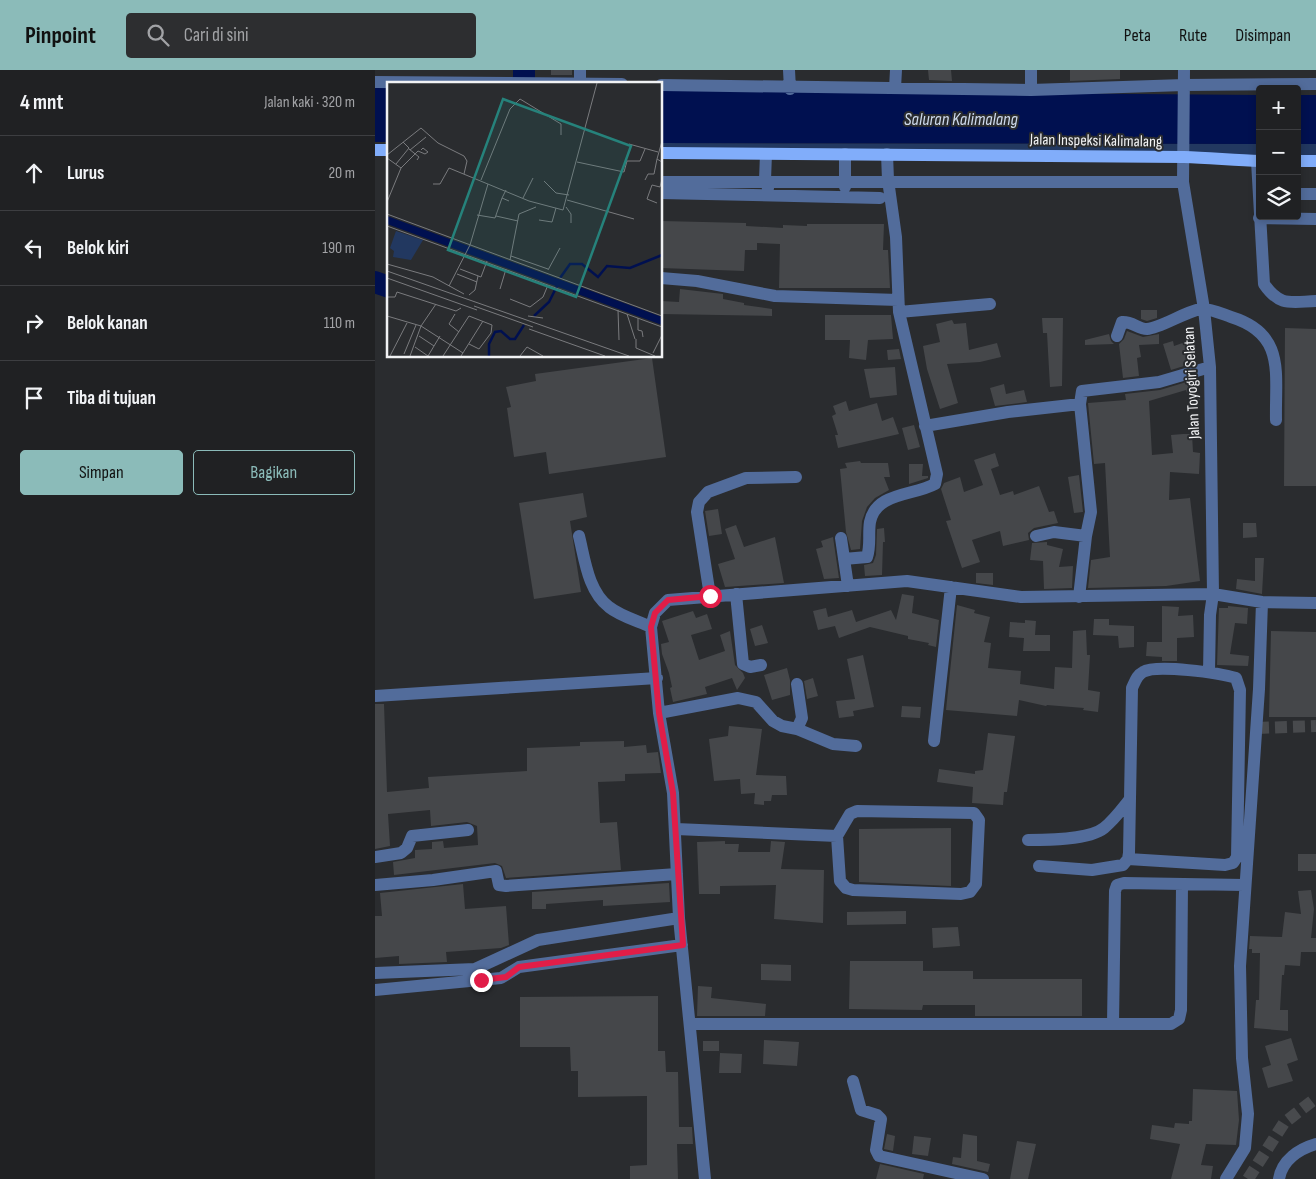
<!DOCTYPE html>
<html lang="id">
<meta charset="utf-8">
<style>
:root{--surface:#202123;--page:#2d2e30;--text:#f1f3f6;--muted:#a2a3a6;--line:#3d3e41;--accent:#8bbbb9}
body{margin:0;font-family:"Sofia Sans Condensed",sans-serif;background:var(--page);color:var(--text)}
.controls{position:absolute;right:15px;top:15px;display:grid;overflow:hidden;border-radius:5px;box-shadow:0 2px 8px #0003}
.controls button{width:45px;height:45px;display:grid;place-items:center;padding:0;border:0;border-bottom:1px solid var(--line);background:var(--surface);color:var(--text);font:25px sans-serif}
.stop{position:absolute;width:15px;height:15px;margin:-11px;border:4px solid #e11d48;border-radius:50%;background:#fff}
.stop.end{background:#e11d48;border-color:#fff;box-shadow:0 1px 5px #0008}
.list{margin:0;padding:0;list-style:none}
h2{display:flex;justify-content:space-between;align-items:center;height:65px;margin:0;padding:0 20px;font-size:21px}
h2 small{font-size:16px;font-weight:400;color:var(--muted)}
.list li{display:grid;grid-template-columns:32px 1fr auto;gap:15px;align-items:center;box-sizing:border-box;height:75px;padding:0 20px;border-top:1px solid var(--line)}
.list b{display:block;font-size:19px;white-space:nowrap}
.list em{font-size:16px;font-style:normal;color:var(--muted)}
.actions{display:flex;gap:10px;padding:15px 20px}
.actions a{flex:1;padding:11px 0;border:1px solid var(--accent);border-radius:5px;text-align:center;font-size:18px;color:var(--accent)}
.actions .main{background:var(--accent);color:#111}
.icon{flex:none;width:28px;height:28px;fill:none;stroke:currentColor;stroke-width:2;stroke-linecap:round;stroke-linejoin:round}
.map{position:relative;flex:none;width:941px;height:1109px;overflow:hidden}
header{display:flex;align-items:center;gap:30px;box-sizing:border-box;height:70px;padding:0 25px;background:var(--accent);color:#111}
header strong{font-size:24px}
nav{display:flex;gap:28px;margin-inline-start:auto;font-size:18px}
.search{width:350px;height:45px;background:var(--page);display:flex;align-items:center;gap:12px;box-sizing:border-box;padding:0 18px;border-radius:5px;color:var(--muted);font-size:19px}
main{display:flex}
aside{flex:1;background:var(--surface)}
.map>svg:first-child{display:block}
</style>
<header>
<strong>Pinpoint</strong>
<div class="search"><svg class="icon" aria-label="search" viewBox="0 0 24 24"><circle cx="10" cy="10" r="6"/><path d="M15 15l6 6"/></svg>Cari di sini</div>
<nav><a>Peta</a><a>Rute</a><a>Disimpan</a></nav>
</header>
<main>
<aside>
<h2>4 mnt<small>Jalan kaki · 320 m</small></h2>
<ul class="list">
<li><svg class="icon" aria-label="ahead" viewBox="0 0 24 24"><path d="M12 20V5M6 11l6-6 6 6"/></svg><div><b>Lurus</b></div><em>20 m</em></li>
<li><svg class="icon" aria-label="left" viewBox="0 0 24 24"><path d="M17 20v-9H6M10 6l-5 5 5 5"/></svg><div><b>Belok kiri</b></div><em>190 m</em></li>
<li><svg class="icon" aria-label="right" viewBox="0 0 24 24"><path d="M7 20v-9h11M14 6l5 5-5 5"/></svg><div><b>Belok kanan</b></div><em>110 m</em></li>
<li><svg class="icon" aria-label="arrive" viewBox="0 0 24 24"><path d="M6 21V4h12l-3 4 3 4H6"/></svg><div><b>Tiba di tujuan</b></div></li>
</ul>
<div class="actions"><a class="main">Simpan</a><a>Bagikan</a></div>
</aside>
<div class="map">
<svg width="941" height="1109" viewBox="0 0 941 1109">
<rect width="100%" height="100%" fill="#2a2c2f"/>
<path fill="#223860" d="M286,73L885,74V91L804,81L286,83Z
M922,74H941V91H922Z"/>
<path fill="#001050" d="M0,17H14V72H0Z
M286,20L885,25V74L286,73Z
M922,25H941V74H922Z"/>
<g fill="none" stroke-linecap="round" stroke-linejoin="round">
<path stroke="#001050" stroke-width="22" d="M149,0V14
M0,212L14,217"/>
</g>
<path fill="#45474a" d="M176,0H197V5H176Z
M553,0H576L577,11L554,10Z
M695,0H745V9L695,11Z
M286,151L371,153V156L408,158V155L432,156V154H509L508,180H513L515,218H404L405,174L382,173V180H370L369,201L286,198Z
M305,219L348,224V229L369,233V235L397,239V246L286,244V231L304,232Z
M766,240H782V248L772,251L766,249Z
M450,245H516L518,269L493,270L491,290L474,288L475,270H450Z
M667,248H688L687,316L675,317L672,263H668Z
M577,250L579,254L591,253L594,280L622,273L626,287L605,292L572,294L583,333L565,339L552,299L548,276L565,272L561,254Z
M910,258L941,259V416H909Z
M752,261L768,267L784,264V274L764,275L766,287L762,288L764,306L748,308L744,274L749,269Z
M734,264L736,271L739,274L710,275V270Z
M816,270L822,288L811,292L812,295L796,300L788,274L798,271L799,276Z
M524,279L526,289L513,290L512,280Z
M277,288L291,387L174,404L171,382L139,387L132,338L136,337L131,317L161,311L160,304Z
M520,297L522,325L495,328L489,299Z
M818,310L825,330L816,333L811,320L774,331L777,385L798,383L796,365L808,364H817L818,382L825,383L824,404L795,402L794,430L815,428L825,511L791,516L713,518L716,490L735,487L730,393L719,394L713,333L751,330L750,324L785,320Z
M629,314L631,324L649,320L652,332L620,336L615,318Z
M471,331L474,341L502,333L507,351L518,347L524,364L463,378L460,365H463L457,346L461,344L458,336Z
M539,355L545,377L533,380L527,358Z
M620,383L624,396L616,399L625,425L638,421L639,425L664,416L674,442L679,441L683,453L659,458L653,463L654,470L628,476L625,461L597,470L605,492L587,498L571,451L576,450L566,419L569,413L585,407L589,422L608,415L599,390Z
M485,391L486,393H513L515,407H509L514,420L500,428L492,437L487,451L485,479L476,480L471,462L465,399L472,398L470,393Z
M534,394H548L547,406H553V408L534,414Z
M704,405L708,442L699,443L693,407Z
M208,423L212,447L195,451L206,522L159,529L144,433Z
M343,439L347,464L334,466L330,441Z
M868,453H881L882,467L868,468Z
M361,455L369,477L400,467L409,513L350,517L343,494L360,489L350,459Z
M509,458L510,472H508L507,505L490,506L489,495L498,493L501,485L502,459Z
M458,467L464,508L449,509L441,479L448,477L446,471Z
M672,472V475L688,479L684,497L698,496L697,518L669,519L668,491L655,490L657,473Z
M880,488H889L887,524L861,519L862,509L880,511Z
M601,503H618V515L601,513Z
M527,524L539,526L537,543L564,550L561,577L553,575L554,573L533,569V566L495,557L464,568L460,556L443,560L438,541L451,538L453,547L477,540L481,552L516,540L521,550Z
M582,535L600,540L599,543L615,547L609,572L616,573L613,598L646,601L645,614L679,619L680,597L697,598L698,561L711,560L712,585H715L713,620L725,622L723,642L708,640L709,638L672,635L671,636L644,630L642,646L571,640Z
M787,536L804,537L803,546L818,545L819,567L802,568V591H787V587L771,586L772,572H787Z
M853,536L873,538L872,554L860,553L855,584L874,586L873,596L842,595L844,538H853Z
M318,541L321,548L332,544L337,559L316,565L324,590L350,581L345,565L355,561L360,595L368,603L370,608L362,620L357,608L330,617L332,624L298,632L295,618L297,617L294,603L287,584L286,574L294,572L287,551Z
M719,549H734V555L759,556V577L744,578L743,566L718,565Z
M650,550L661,551L660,565H675V581H648L649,568L634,567L635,552L650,553Z
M387,555L393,573L380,576L375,559Z
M896,561L941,562V647H894Z
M488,585L499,637L478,641L479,646L464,648L461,631L480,629L472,589Z
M412,598L415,610V625L397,630L389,605Z
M438,608L443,626L432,629L429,611Z
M0,634H9L12,722L54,718L53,707L152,701V678L205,676V672L249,671V677L271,675L272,683L283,682L286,703L250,704V711L223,712L225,753L242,752L246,800L131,808L127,796L120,793L19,805L18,792L40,788V780L57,779V772L68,771L69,778L103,775L102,756L92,752L56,756L55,740L13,744L15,776L0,779Z
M527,636L546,637L545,648L526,647Z
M354,656L387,659L381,705L411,706L412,725H397L396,731H389V735L379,734L380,723L366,724L365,709L339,711L334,669L353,666Z
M613,663L640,666L632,722H629L628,735L597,733L598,717L562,712L564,699L600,704V701L608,700Z
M576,758V816L484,812V759Z
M350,771V774H364L363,782H395L396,771L410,772L406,799L449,800L448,853L399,849L401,815L345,816V824H324L322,772Z
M923,784H941V801H923Z
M294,813L295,832L228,836V830L171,834V839H157V822Z
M88,814L90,839L131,836L134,875L126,878L71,882L72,892L24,894V886L0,888V846H7L5,823Z
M936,820L939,839L936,868H941V882H926L925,896L910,895L909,905H907L905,940H913V961L879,958L881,930H884L885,883H877V879H874L875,866L907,867L910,842L926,844L923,821Z
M531,841V854L472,855V842Z
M583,857L585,876L558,878L557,858Z
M475,891H548V901H598V909H707V946H600V935H548L547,940L474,939Z
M386,894L416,895V911L386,910Z
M323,916L337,917L336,928L391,934L390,946H322Z
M283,926V981H290L291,1002H303L304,1057H317L318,1074H302L303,1109H255V1096L272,1095V1026L203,1027V1001H196L195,977H145V927Z
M916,968L923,990L912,994L918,1011L893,1018L887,998L896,995L890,976Z
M389,970L424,972L422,996L388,994Z
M328,971H344V981H328Z
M345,983L367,984L366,1003H344Z
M818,1019L862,1021L864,1050L861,1075L831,1074L826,1095L838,1096L836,1109H796L805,1074L775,1069L777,1055L799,1058L800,1053L814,1054V1051H817Z
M512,1064L520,1066L518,1081L509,1079Z
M588,1064L602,1066V1091L615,1094L613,1102L577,1094L578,1087L586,1088Z
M539,1066L556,1068L553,1086L537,1084Z
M642,1071L661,1074L653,1109H635Z
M505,1094L549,1104L548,1109H501Z"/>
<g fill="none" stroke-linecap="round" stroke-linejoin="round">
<path stroke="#484a4d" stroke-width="12" stroke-dasharray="12 6" stroke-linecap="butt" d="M882,658L941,656
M873,1109L909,1053L941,1028"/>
<path stroke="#526c9b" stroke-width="12" d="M205,0V13
M414,0L415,19
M809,0L808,112L829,239L835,297L838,524L835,545L834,602
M0,12L247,14
M286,15L656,20L809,15L941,14
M520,18L521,0
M656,20V0
M391,84L390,110L393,118
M882,91L889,214C905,237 915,232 941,231
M286,112H808
M470,117V84
M286,123L505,128
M922,124H941
M884,148L941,149
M286,208L322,211L400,226L523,230
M524,242L615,234
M742,266L747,252C757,251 763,259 772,259C786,258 809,242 826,239C835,238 847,244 856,247C911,264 900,303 901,350
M550,356L633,342L705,334
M204,466C210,490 213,521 234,537C245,546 263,551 276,557
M661,466L679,462L711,466L704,527
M711,466L716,442L705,334L707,321L784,312L835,297
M466,468L473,516
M469,489L492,487C496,475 493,464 495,452C501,422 538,426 560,414L562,404L524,242L521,167L513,110L512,84
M361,524L368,594L375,597L386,595
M335,526L322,442L324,432L333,422L371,408L421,407
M422,614L427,648L422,659
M0,626L282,608
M284,643L363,628L381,632L398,651L407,656L422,659L458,674L481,676
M559,671L576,517
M482,741L599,743L604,750L601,814L595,822L586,824L478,820L471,818L465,811L462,766L475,744Z
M301,759L462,766
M653,770C672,770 714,770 729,758C739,750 747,739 755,729L757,618C760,612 762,605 768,602C781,594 845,603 861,608L865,620L862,787L858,793L850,795L753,789
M0,787L26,783L32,778L37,766L93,760
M664,796L717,800L748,795L753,789L754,783L755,729
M0,815L58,810L121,801L124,815L131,816L302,804
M0,903L100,899L163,870L304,848
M0,920L126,908L144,897L307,875
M315,954H796L804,949L806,940L807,814
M738,954L740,821L742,815L749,813L869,815
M478,1011L486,1040L502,1045L506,1049L501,1080L504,1086L608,1109
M330,1109L304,848L298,723L284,643L276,557L280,543L293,530L532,511L646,527L838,524L887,532L941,533
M851,1109L870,1078L873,1044L867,988L865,896L884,619L887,532
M904,1109C907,1090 924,1079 941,1074"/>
<path stroke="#81adfa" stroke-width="12" d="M0,80H14
M286,83C461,85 635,86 809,87C834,88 860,90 885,91
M922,91H941"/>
</g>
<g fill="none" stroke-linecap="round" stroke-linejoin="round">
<path stroke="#e11d48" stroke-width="6" d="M106,910L131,907L144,897L308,875L298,723L284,643L276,557L280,543L293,530L335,526"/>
</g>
<g text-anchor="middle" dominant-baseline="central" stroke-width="4" stroke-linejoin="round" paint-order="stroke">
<g font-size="16" fill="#f1f2f4" stroke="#2a2c2f">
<text transform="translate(721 71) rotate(1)">Jalan Inspeksi Kalimalang</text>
<text transform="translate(817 313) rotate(-93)">Jalan Toyogiri Selatan</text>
</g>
<g font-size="18" font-style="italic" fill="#cedaed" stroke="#2a2c2f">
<text x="586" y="49">Saluran Kalimalang</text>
</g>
</g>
<g transform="translate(12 12)">
<rect width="275" height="275" fill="#2a2c2f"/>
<path d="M9,149L36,158L24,178L6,175L7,169L3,166Z" fill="#223860"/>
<path d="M0,134L275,235V243L0,142Z" fill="#001050"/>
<path fill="none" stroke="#001050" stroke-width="2.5" d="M173,196L183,182H195L211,195L220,184L243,186L275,173M147,234L162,220L170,204M102,274V262L108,250L114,249L123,257H128L137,243"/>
<path fill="none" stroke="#7a7b7e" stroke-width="1" d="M275,59L270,77L275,80M242,62L271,70M22,67L32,75L30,78M23,68L39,55M0,73L34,46L51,61L77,74L80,79L77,92M0,76L14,86L0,120M190,80L237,90L240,79H253L258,67M9,82L22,66L16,60M14,86L31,69L38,72L41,70L36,66L34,68M94,98L123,27L133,17L174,42V53M258,98L261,92H267L270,77M157,99L169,111L182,113M46,102H53L62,86L142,119L176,128L210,1M119,108L115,116L122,119M136,116L146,96M180,118L247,137M270,121L260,117L265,103L273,105L275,97M179,125L184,132V141M0,132L275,234M90,133L108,136L115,116M109,134L131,139M152,138L165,140L169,126M0,144L275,245M124,174L161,187M123,178L132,132L149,125M0,182L46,195L77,212M73,187L94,195L100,179M161,188L173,166M0,189L242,274M70,192L90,200M0,196L90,228M62,204L83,163L101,102M113,207L119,187M82,213L88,208L91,194M0,215H8L10,210L69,229L74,226M123,217L143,225L156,215L161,203M87,224L146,245M231,228L232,258M68,232L62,242L72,250M240,232L248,257M0,234L34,244L49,222M141,234L156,236M251,236V248L255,249L256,255M34,244L76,271M142,247L218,274M32,254L47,264M249,257V266L268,274M28,265L41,274M266,271L275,253M17,272L29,243M3,274L20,241M23,274L34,244M41,274L53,254M56,274L82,234L105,243L104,251L92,267L82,262M74,274L96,239M133,274L140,265L156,274"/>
<path fill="#26827b" fill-opacity="0.15" stroke="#26827b" stroke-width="2.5" d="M116,17L244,64L189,215L61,168Z"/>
<rect width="275" height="275" fill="none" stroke="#f1f2f4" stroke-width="2.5"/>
</g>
</svg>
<div class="controls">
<button>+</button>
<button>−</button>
<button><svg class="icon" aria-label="layers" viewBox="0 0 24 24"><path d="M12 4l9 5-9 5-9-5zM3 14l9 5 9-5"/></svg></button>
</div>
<div class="stop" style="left:335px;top:526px"></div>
<div class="stop end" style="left:106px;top:910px"></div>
</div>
</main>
